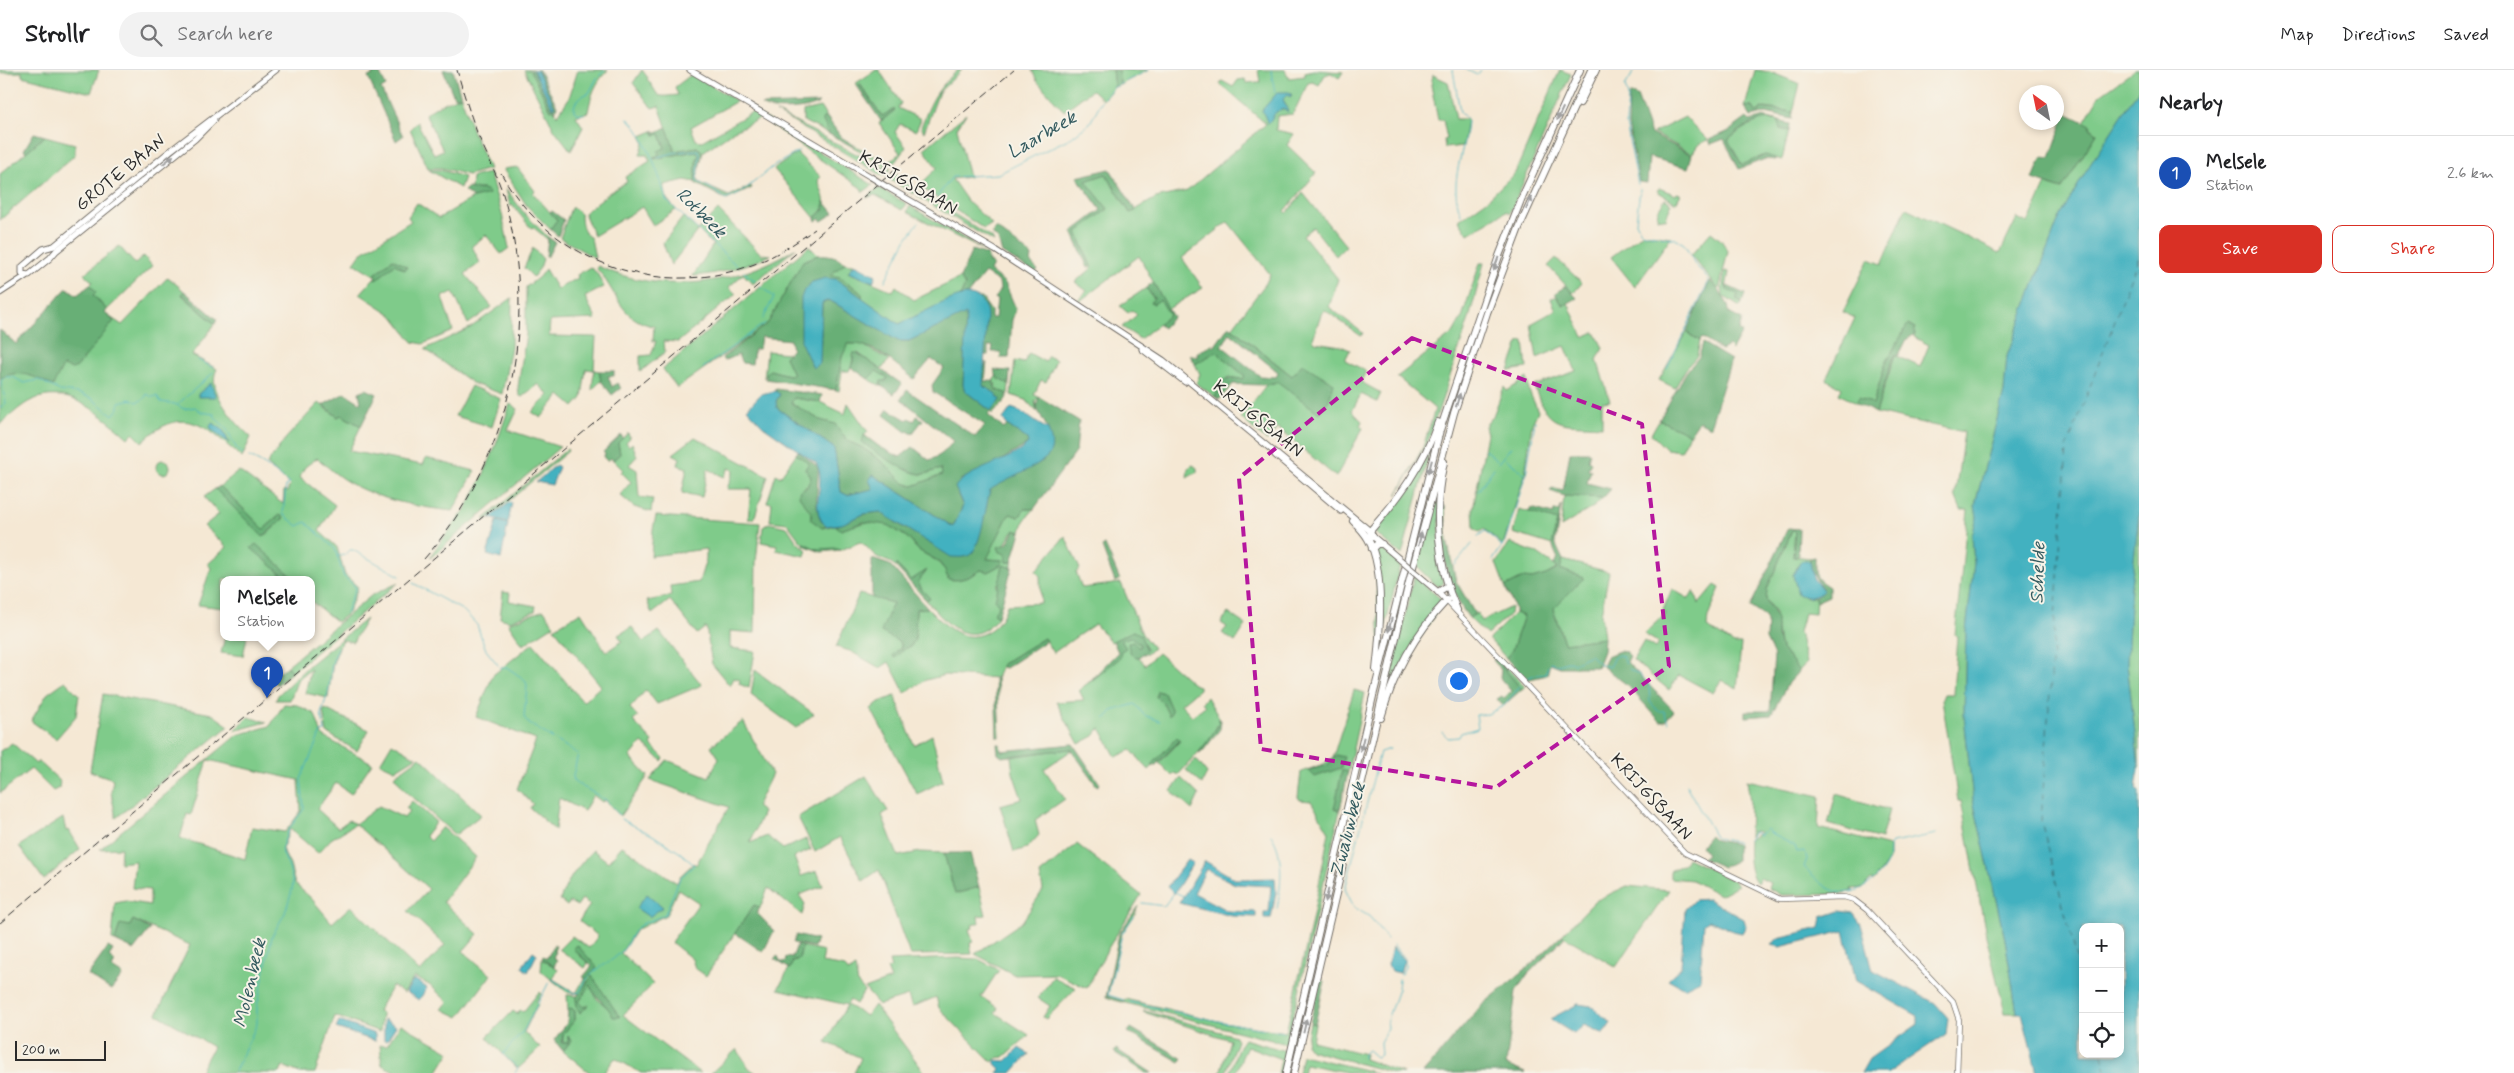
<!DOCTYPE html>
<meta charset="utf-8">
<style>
:root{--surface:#fff;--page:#f2f2f2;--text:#202124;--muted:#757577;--line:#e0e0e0;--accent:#d93025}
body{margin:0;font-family:Mynerve,sans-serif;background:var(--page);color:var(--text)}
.controls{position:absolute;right:15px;bottom:15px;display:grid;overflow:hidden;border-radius:10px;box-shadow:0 2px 8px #0003}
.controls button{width:45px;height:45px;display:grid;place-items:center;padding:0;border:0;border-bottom:1px solid var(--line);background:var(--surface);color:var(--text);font:25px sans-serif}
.compass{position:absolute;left:2019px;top:15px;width:45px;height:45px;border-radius:50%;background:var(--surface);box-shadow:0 2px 8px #0003;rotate:327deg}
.scale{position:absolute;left:15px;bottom:12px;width:91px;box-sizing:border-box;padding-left:5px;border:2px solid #2b2b2b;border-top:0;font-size:14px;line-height:18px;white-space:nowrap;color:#2b2b2b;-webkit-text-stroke:4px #f7f3e8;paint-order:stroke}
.you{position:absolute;left:1458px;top:610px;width:18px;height:18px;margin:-12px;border:4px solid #fff;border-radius:50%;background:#1a73e8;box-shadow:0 0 0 8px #1a73e833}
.badge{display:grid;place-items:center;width:32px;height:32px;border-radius:50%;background:var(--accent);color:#fff;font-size:16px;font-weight:700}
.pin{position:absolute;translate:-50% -41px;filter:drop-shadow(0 1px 2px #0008)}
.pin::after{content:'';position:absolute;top:26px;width:18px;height:15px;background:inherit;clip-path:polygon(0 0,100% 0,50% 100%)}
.popup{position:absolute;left:220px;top:506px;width:95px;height:65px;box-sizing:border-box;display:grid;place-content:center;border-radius:10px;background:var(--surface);filter:drop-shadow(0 1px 4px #0005);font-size:16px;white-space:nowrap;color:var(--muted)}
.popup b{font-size:19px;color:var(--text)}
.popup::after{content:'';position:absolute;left:50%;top:100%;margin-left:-10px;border:10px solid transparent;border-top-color:var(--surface)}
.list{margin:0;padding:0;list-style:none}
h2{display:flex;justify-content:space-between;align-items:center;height:65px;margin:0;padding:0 20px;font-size:21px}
h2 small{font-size:16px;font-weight:400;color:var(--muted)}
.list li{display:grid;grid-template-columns:32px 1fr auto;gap:15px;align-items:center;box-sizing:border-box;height:75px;padding:0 20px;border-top:1px solid var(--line)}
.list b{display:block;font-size:19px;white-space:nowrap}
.list p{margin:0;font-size:16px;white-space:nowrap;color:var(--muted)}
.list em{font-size:16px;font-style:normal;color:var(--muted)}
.actions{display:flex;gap:10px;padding:15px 20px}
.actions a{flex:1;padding:11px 0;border:1px solid var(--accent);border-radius:10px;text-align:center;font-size:18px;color:var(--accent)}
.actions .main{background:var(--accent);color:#fff}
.icon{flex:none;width:28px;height:28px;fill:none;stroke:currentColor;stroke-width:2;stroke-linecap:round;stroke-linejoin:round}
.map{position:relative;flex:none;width:2139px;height:1003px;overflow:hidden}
header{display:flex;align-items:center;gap:30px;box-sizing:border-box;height:70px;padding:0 25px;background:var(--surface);border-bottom:1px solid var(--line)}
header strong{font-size:24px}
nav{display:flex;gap:28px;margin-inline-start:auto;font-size:18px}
.search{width:350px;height:45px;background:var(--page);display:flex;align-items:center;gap:12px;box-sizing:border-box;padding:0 18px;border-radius:28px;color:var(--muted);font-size:19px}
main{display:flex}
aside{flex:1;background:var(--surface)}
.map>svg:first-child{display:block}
</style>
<header>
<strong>Strollr</strong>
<div class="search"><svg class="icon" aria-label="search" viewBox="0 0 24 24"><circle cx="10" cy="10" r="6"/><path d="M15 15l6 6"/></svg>Search here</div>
<nav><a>Map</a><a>Directions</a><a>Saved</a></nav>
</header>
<main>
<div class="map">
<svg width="2139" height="1003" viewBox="0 0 2139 1003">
<rect width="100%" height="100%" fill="#f7f3e8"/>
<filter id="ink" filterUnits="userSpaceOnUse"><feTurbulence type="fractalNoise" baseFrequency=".02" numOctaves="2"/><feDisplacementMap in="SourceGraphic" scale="10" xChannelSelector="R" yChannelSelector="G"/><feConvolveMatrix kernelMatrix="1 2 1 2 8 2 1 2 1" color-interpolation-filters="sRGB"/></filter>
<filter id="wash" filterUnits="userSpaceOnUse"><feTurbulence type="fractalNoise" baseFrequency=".0096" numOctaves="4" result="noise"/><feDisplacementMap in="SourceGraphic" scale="20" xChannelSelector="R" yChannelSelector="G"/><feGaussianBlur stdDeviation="1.12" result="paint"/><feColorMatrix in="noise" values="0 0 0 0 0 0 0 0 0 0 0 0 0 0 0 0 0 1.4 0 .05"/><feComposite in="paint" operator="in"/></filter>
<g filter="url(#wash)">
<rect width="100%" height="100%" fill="#f5e8d4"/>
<path fill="#7fcb8a" stroke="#557b5a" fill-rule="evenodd" d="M0,0H99L91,23L22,6V2L0,3Z
M524,0H530L551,40L554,39L557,46L569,28L578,0H608C595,13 591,25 588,42L576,46L583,57L571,81L554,59Z
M642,0L648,8L647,9C661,26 652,28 678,25L675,17L692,4L737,31L691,57L696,70L702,71L754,41L873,115L863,122L861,118L761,48L732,62L703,82L697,77L675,81L659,36L652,38L633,13Z
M876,0H879L901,33L898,38L921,49L916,61L900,54L895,62L906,77L895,92L886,96L853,77L854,75L887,93L900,83L879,53L895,40L882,46L860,14L857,16L856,13Z
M958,0H962L939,22L924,62L921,57C932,29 936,20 958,0Z
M1032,0H1112L1114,17L1103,30L1092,20L1089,22L1064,41L1037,11Z
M1119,0H1148L1120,15Z
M1258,0H1285L1289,8L1305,6V2L1314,0L1343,2L1339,8L1331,3L1325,5L1319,15L1313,12L1308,13L1293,44L1277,46L1276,60L1294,64L1287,75L1316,103L1285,141L1287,143L1303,123L1346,176L1336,186L1313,157L1303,165L1338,209L1329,237L1363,263L1361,266L1325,240L1321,244L1313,269L1315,272L1341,276L1350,280L1345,290L1366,301L1361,312L1381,323L1377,332L1361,324L1352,341L1362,351L1360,356L1363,358L1336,407L1278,358L1267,371L1241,348L1266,315L1279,312L1319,343L1332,322L1292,306L1232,258L1266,213L1270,204L1228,152L1182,188L1203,218L1168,239L1139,186L1080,231L1078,230L1087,221L1075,212L1091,199V196L1077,162L1108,139L1085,111L1106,104L1130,143L1156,128L1187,121L1266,54L1220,14L1222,11L1233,17L1238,10L1245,9L1246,13L1260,12Z
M1560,0L1571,4L1510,143L1506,141L1468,164L1459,150L1487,130L1515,103Z
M1755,0L1770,2L1800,14L1793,42L1765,38L1756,42L1753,37H1745Z
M2135,0H2139V19L2086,101L2059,149L2007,286L2004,322L1975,435L1977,448L1972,465L1974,493L1966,561L1964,646L1973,730L2005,869L2017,943H2005L1987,870L1961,731H1958L1942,629L1944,624H1953L1957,566L1955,565L1968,440H1961L1955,425L1964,362L1876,343L1895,285L1920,297L1929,275L1914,267L1915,264L1909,254L1886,292L1873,334L1859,327L1856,333L1839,324L1842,318L1826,309L1855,248L1843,242L1869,189L1882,194L1906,138L2000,183L2017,148L2028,153L2046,114L2062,119L2097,63L2084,52L2100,25Z
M1433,5L1448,12L1456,49H1467L1463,76L1445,78L1444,70L1447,69L1443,50H1438L1431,15Z
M461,26L473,62L489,99L468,105L442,98H428L410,59L417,52L434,84L443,80L425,44L439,35Z
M820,37L826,46L823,49L829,64L803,51V41Z
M776,42L881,97L891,99L883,106Z
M966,44L957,58L969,107L952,109L968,132L992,154L984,159L919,116L937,98L924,79Z
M1685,47L1708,70L1698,75L1692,84L1653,63Z
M1765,48L1779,51L1780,59L1789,61L1782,90L1765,85L1742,95L1728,70L1744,58Z
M653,61L655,65L660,64L665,78L654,89L696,81L699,85L696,93L695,112L685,110L664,115L667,129L676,140L653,155L642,137L594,166L584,143L610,122L627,112L625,107L650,91L647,85H640L644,72L641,66Z
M45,66L75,74V85L0,150V104Z
M797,83L821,107L818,110C823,126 831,137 815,148L774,99Z
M517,97L535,121L533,123L557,150L550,159L527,136L503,99Z
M429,100H441L464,107L460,118Z
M489,103L502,144L509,178L501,184L486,165L472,176L480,193L465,204L492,237L468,254L453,222L442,227L453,261L423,274L413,272L392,245L360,224L374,208L376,210L395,194L405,200L393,189L374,205L354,193L361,183L411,151L408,147L417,133L439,148L473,128L489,124L483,119H471L472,107Z
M897,103L898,108L916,120L914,124L889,109Z
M879,118L907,134L902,140L875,125L866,128Z
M1659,118L1676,125L1677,123L1681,124L1676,133L1657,121Z
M506,119L525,144L548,167L547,169L533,157L531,158L512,135L510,136Z
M921,123L992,168L994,172L917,126Z
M1665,129L1671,133L1666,149L1657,148L1658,140Z
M910,136L987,182L907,142Z
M571,138H574L581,145C581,153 583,164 591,168L595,188L560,168Z
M718,140L761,184L771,185C746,196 720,204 693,206L713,175L698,160L671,195L663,173L683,147L698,160Z
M1711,162L1721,170L1728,181L1719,220L1691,185Z
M1643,163L1671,167L1635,217L1611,187Z
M119,176L135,194L144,186L152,196L107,240L93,225L96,222L90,215L93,212L84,204Z
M809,176L818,185L803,191L768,253L677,318L663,299Z
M533,178L543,189L540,198L533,207L524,198Z
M796,178L753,214L743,204L729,217L736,224L678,272L664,271L665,282L640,302V286L651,285L656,271H653L654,256C620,251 616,219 596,198L598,196C661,226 739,215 796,178Z
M1556,188L1582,213L1573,223L1548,196Z
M845,193L854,194L848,202L893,221L896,216L914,230L960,208L965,215L960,227L899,254L862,228V224C852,215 843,208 830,205Z
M1480,193H1484L1469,249L1429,369L1397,425L1423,377L1435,339L1397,307L1453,263L1462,247Z
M590,197L597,203L604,217L585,227L596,249L550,251L549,266L596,267L594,300L599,301L601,311L592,320L594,300L586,299L582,328L574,337L560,325L541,348L532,342L549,325L538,314L522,327L519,325L518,317L526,264V217L539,207L545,199L557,219L578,208L577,205Z
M1725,201L1729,202L1726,219L1738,224L1736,230L1742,233L1740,237L1723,226L1722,218Z
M168,207L184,221L182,225L215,254L192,285L217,299C205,320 237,355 251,367L242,388C207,357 184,332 142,372L133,363L128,368C100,343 64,310 25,334C16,340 8,348 0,354V260L16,274L67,218L122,255Z
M1146,218L1154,229L1152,232L1153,234L1160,229L1170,245L1140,269L1122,257L1137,245L1132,240L1128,243L1120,236Z
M1557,226L1563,236L1568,233L1583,267L1595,262L1603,278L1597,290L1610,331L1602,332V356C1560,353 1549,360 1534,316L1576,301L1565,276L1537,288L1531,254L1556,240L1551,229Z
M512,228L511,277L502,324L472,313L425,279L470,258Z
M1686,262L1700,271L1697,286L1687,297L1675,318L1659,310Z
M1524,271L1527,298L1509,301L1519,272Z
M847,274H861L889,290L881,300L858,283L852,285L853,292L849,301H842L839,321L836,320L842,287Z
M767,281L788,283L785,287L793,304L788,305L770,300L764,308Z
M1216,282L1245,306L1242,309L1228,307L1215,327L1196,313L1200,304L1195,294Z
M1029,283L1045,292L1048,286L1056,290L1046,312L1041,310L1034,325L1039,327L1035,332L1037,342L1026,330L1011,325L1015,291L1024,293Z
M876,300L889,308L880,313L881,316L868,309Z
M996,306L1009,314L1008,325L994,318L996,315L993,311Z
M1527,308L1529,321L1538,341L1532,354L1525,404L1503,475L1484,459L1480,462L1474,458L1473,439L1487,364L1485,356L1493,346L1504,317L1507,321Z
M471,316L501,329L492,357L455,346Z
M794,328L820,332L845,344L848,333L868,362L864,365C878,378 902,404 922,404C928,404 935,400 941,399L942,405L913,416L904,413L884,393L863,378L848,371L835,354L820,350L791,333Z
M319,333L338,347L341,345L361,356L349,381L423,395L426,388L475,401L453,441C417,437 379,430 348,412C337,406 327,396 317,388L305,397L299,407L335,435L319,461L337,477L345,505L358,517L348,543L337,552L311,531V509H294L252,478L287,509H223V538L198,535L211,498L208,494L227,477L204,456L219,444L204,427L215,419L264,467L284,448L280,445L264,459L220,416L239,401L283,434L284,420L287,422L290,415L267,394L286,368Z
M510,334L518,339L508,360L560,377L430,488C432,481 459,449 466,438C486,405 498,370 510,334Z
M1659,350L1690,364L1681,381L1666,379L1651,364Z
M628,363L630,368L626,372L629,376L632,373L637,386L629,395L637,400L639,427L653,429L651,442L634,437L620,425L631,412L621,402L623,400L613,390L620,384L618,373Z
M695,367L768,406L754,449H748L751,419H727L734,400L729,398L724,407L708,399L702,427L682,423L687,398L678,395L680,388L673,384Z
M1431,377L1402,485L1375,463L1376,459L1409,418Z
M567,379L568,381L486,450L484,449Z
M796,384L810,393L805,399L811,407V412L799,422L801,429L803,430L822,458L836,455L846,458L870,451L888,455L908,468L918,480L937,491L945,500L948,509C960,512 971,506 981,500L988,502L1002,494L1003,490L986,489L1007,448L1010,444L1019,447L1025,439H1034L1024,451L1021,462L1013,461L1005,474L1006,492H1012V498L1010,496L997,515L999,535L994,545L998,547C970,582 947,554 926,530L930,528L922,520L918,512L926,502L911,510L897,495L895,496C889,490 883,491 876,486C870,482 867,475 860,472L841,480L816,479L801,472L787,453L770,451L772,433L767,432L776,404L780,407Z
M156 397a7 7 0 1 1 14 0a7 7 0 1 1-14 0Z
M1193,395L1197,398V402L1187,408L1188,398Z
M1439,410L1440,495L1444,513L1438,517L1417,497Z
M1564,426L1603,428L1595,436L1561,457Z
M1519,439L1557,450L1552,475L1513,463Z
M2139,444V698L2127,593L2131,516Z
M656,446L760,453L756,492L755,563L730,561V578L755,581L749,618L739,614L740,610L734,608L730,616L712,594L706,557L697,564L670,530L652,544L647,531L671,526L670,516L699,512L706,489V479L651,486L653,459Z
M769,453L787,457L797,472L807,480L805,486L776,480L777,475L761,472L763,457Z
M1792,460H1795L1793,486L1810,488V491H1801L1793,505L1806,528L1816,527L1815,544L1804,543L1799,562L1806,593L1799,601L1779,575L1775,543L1766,530L1767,519Z
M1065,466L1080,499L1076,502L1082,518L1121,513L1142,564L1153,578L1147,584H1143L1147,580L1140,565L1133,561L1111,572L1095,554L1053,583L1044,568L1002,594L996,608L945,605L926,610L905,623L889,592L880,598L850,581L836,577L859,524L893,533L887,551L901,573V578L896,581L911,576L915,569L916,539L928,538C946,556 964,577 990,560C999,554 1004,545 1007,535L1041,533L1040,506L1036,501Z
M1510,473L1536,483L1558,498L1546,505L1532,509L1523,508L1505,517L1496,493Z
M1377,477H1380L1400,495L1380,579L1375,481Z
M1563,490L1609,502L1601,544L1604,568L1564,573L1553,538L1584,508L1560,499Z
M1414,506L1442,530V533L1389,617Z
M398,513L292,602L287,596L372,525Z
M1715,515L1720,518L1708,547L1707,557L1734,574H1741L1737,619L1721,610L1713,623L1679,605L1669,620L1633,590L1644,571L1655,578L1659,573L1644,564L1665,544L1663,540L1672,519L1689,529L1694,521L1699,534Z
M503,522L510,523L509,531L536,536L535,541L510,551L500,548Z
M1511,537L1510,544L1487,565L1469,548L1477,543L1482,551Z
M544,540L554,555L523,575L508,553Z
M581,542L606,582L622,571L618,565L632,557L643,572L659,561L702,615L657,634L646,620L630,638L638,647L633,651L653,672L651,675L664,688L662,691L642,673L630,687L648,706L620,746L605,730L602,732L593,725L584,741L559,728L555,760L530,738L533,734L517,719L536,670L476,647L493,605L533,573L583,632L601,616L554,558Z
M1228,543L1246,555L1235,572L1222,563L1227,557L1221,553Z
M1515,543L1524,546L1512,580L1506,588L1489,569Z
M366,549L353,572L343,570L341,572L333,593L328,628L305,623L311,599L298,609L290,630H276L278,625L309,595Z
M1131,566L1141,575L1137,578L1135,587H1139L1145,595L1158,583L1193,614L1199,616V619L1181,634L1192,646L1205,636L1202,632L1207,627L1219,648C1220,661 1188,694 1178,705L1175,703L1172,706L1159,693L1180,671L1149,700L1131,680L1116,687L1100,658L1094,666L1079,674L1056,632L1084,630L1079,620C1096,606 1120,594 1121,570Z
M225,567H247L243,586L221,583Z
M1498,588L1525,617L1522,619L1496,589L1493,590Z
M755,600L814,644L796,658L751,625Z
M65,611L79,625L76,646L56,669L31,651L47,624Z
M1354,620L1365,623L1348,702L1342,701L1335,740H1340L1287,974L1114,930L1106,927L1119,864L1138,836L1134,846L1121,863L1107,926L1124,931L1125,929L1222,952L1286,962L1311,856L1329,762L1311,731L1300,730L1298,727L1301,702L1324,694L1333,687Z
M103,624L212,644L229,656L116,748L111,722L113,709L90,701Z
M895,626L914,675L932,665L943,711L917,724L871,639L879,632Z
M284,634L297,635L315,644L322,665L326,668L372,693L351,724L336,713L317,739L338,758L349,750L355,754L379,736L404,748L410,741L406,738L412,731L436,752L425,766L430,771L442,757L476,787L443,832L478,864L463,881L491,905L459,947L442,939L448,932L431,916L414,907L404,923L392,916L378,941L382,944L380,962L335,946L315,1003H300L283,996L280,1003H199L213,977L157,944L190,875L133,850L130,856L120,855L115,871L112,870L115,833L126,831L150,835V820L132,818L135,791L120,793L121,778L100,779L237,665L270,656ZM208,690L299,710L301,741L285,762L252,757L245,789L180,768L187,744L191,745ZM355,754L429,819L408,841L445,875L420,902L351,836L332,853L311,828L295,814L290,795L282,779L290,759L318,783L331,769Z
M325,639L369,660L357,681L327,663L323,642Z
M248,647L267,652L234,661Z
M743,651L772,704L756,737L763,742L750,773L767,766L783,779L806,769L811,780L794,787L801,806L817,801L823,816L799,825L805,834L802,845L768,818L760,838L754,835L706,906L695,898L692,889L671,872L699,833L678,819L666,845L636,860L621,883L653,914L623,945L700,1003H641L615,988L604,1003H590L563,981L571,971L568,966V973H563V964L575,950V941L571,938L568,940L567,925L579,926L576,928L577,938L583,937L579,932L590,915L597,929L619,947L587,911L581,924L567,922L541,901L542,889L558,899L553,909L576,923L583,911L597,897L588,889L578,884L588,893L585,898L559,879L572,866L589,878L598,866L579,851L590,835L582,829L577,836L570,832L567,836L560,830C567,810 579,795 593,780L608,792L622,776L677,813L680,806L694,793L696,795L729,737L650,710L667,690L709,707L719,688L711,676Z
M12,673L36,694L38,691L60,711L59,718L53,721L31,699L0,723V681Z
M392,673L416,687L395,700L380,693Z
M1071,678L1072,680L1044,699L1065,729L1035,750L1039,765L1027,778L1014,782L1000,735L1022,729L1013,703L1011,687Z
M420,687L481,745L455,765L405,720L394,706Z
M1196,689L1207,703L1202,714L1186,700Z
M866,706L888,741L882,745L898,786L920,782L944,783L955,824L979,817L986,845L978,846L979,853L972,855L973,858L969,859L973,872L970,873L972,884L910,885L879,800L863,811L840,767L815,782L798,747Z
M1181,708L1199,725L1192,740L1171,721Z
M1747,710L1820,726L1818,758L1889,776V790L1874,811L1871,810L1863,818L1851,819L1853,820L1844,824L1781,825L1768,818L1770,813L1760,808L1757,813C1748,804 1748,783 1749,770L1760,762L1754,761L1749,767L1750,732Z
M1836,724L1889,740L1881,769L1828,754Z
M63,748L66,761L69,760L80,779L44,810L19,776Z
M1077,774L1141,825L1107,880L1087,918L1057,904L1015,905L975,884L1022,852L1043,820L1040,804Z
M1687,788L1734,811L1738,815L1720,825L1692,810L1670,808V801L1684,794Z
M1627,816L1669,820L1616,897L1562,865L1595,831Z
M802,876L824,881L822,893L845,897L848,902L855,898L858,914L864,921L856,934L850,930L847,935L866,946L874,935L925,1003H854L861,988L826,972L847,935L778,919L793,891L799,889Z
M958,888L978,889L999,900L981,927L998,938L995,943L1029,965L1004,987L997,988L992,992L939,938L936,927L912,937L908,926L879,935L865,919L891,909L887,899L891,898L889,891Z
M1053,907L1076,918L1046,949L1043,947L1050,936L1038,928Z
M539,922L541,924L536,932L538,934L524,962L540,978L519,998L515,997L487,967L513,941L517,944L520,940L523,942Z
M1145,941L1235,966L1237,971L1225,1003H1220L1230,970L1143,942Z
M1310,953L1315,954L1312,971L1365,984L1364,989L1403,1003H1393L1310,980L1306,974Z
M401,954L450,982L437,1003H398L382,995L380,975H387Z
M1244,969L1286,981L1281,1003H1278L1281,989L1247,976L1235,1003H1229L1239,976Z
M737,979L749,998L756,1003H711Z
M1302,985L1377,1003H1350L1305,994L1303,1003H1298Z"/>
<path fill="#67af76" stroke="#496d50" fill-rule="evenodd" d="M372,0H378L386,16L381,19L403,66L396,71L368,7L373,5Z
M443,0H453L461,26L454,27Z
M530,0H533L553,38L555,37L537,0H539L557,36L555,42L554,39L551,40Z
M1112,0H1119L1120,15L1114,17Z
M859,14L882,46L894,39L895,40L881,51L857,16Z
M1631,24L1637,26L1651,64L1692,85L1688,98L1649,87L1647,113L1639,112L1628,55L1629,27Z
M819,33C809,40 771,43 761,35Z
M1745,37H1753L1756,42H1759L1761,38L1793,42L1792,49L1766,43L1751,47Z
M2066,43L2091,55L2090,58L2097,63L2062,119L2033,109L2042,87L2050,88Z
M826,46L841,67L854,75L853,77L829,64L822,49Z
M1764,47L1790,54L1789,61L1780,59L1779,51C1759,45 1743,58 1728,70L1742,95L1765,85L1775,88V90L1765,89L1739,99L1724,69L1711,74L1709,70L1729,61L1747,48L1750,51Z
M667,58L675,81L697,77L703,82L697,107L700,113L729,126L751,116L752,118L727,130L695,113L696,93L699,85L696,81L654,89L653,87L659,85L658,81L665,78L660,64L655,65L653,60L656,62Z
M34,63L45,66L26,82L24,80Z
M1110,99L1136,141L1130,143L1106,104L1086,111L1108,139L1077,162L1091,196L1088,198L1072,162L1101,140L1077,107Z
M467,118L487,120L489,124L473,128L464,121Z
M824,131L834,143L822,151L819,149L816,151L815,148L824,140Z
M552,141L564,150L558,166L550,159L557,150L550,142Z
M996,158L1032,186L1031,193L1038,200L1035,203L1002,183L998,170L992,164Z
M548,167L555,172L548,186H546Z
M972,180L987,185L988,191L993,195L990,201L1005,213L1016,239L1012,250L1009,288H1000L1001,282H992L993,276H988V285H985L986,236L978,228H982L991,241V248H995L997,229H995L1000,219L999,212L985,203L968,224L960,227L965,215L960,208Z
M818,185C828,184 838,186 845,193L830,205L841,207L862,224V228L836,209L812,212L820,293L822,233L829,230L899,271H909L963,243L967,247L963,315L965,321L991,341L1000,330L995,323L983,316V300L987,292L985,311H993L996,320L1007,323V328L993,344L990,342L988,345L1004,359L1007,355L1027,369L1028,374L988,398L960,410L958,425L963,436L953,457L873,405L874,419L847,425L841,422L834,378L777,338L776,331L780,324L775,321V319L822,325L820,332L794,328L791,333L820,350L835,354L848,371L863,378L884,393L904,413L913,416L942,405L941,399C935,400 928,404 922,404C908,404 872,381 862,372L864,365L880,377L900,387L913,377L929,390C940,387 947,380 953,371L901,329L907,320L975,367L985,355L933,322L932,315L944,298L931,289L914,309C896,295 871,271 848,274L842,287L836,320L766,309L767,302L770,300L788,305L793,304L785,287L792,279L790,270L761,267L759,279H754L752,294L742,293L738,285L724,291L722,288L768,253L803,191Z
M393,189L407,197L405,200L395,194L376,210L374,208L376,206L374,205Z
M1710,211C1718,218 1730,233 1729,243L1742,250L1739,261L1742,262L1732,280L1728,276L1721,280L1702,268L1700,271L1686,262Z
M1153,212L1173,247L1163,258L1158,254L1170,245L1160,230L1153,234L1151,232L1154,228L1146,218Z
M90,215L96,222L93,225L107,240L105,243L114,251L77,297L72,299L63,296L53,316C38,308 17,297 0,309V260L16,274L67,218L77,225Z
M1725,215L1745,224L1742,233L1736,230L1738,224L1729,221Z
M1566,216L1577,228L1563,236L1555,223Z
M184,221L217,249L215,254L182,224Z
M1908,254L1915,258V264L1907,269L1899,285H1895L1892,291L1876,343L1856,333L1859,327L1873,334L1886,292Z
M1229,256L1292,306L1302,294L1334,313L1329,330L1319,343L1278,312L1263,315L1233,314L1219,330L1215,327C1224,309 1219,307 1242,309L1245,306L1216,282L1195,294L1190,285L1198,287L1197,283L1212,274L1214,277ZM1230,263L1278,302L1276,307L1260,306L1222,276Z
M1703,273L1731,290L1710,357L1699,351L1690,364L1659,350L1687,301L1699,287Z
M853,283H857L902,314L894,324L881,316V311H886L888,308L876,301L868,309L851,297L853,292Z
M994,300L1010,301L1009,314L998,309Z
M599,301H614V306H608L612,317L617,313L621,318L612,325L601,311Z
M366,319L377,324L361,356L341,345L338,347L323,335L345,323L361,333L359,322Z
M1039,327L1079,351L1076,381L1034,439H1025L1019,447L1010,444L1007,448L987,489L1003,490L1002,494L988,502L981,500C971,506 960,512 948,509L945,500L938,491L918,480L908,468L888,455L864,452L841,460L836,456L864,444L880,442L906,459L977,473L989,420L1004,410L1043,391L1048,359L1036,337Z
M888,339L907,350L909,348L914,351L917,346L923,350L912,364L908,361L906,362L884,345Z
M621,365L623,368L618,373L620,384L613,390L610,388L607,391L603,387L605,384L603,382Z
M798,381L818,397C819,416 811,442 826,456L822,458L810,449L812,444L799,426L800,420L807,417L811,407L805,399L809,393L796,384Z
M1570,382H1590L1588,390L1591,392L1588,399L1591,400L1587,413L1611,419L1603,428L1564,426L1550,421L1552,418L1563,421Z
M220,416L264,459L280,445L284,448L263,467L215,419Z
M1561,435L1555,473L1563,490L1560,499L1584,508L1553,539L1564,573L1604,568L1603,581L1597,597H1560L1550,593L1547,605L1526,610L1506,588L1512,580L1524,546L1515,543V538L1505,517L1523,508L1532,509L1546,505L1558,499L1554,494L1558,489L1552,475L1557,451L1529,442L1531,438L1553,444L1554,441H1560Z
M1445,436L1447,470L1456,511L1475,544L1469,548C1444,515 1441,478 1441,437Z
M1788,458L1799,459L1798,486H1793L1795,461L1792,460L1767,519L1766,530L1777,549V566L1779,575L1799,601L1788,613L1771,645L1746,647V641H1770L1774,586L1766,569L1767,552L1765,547L1750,537Z
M1015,460L1021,462L1012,492H1006V484L1000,482L998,477L1007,474Z
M804,473L816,479L838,478L841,480L821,482L803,475Z
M256,474L295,509H287L251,478Z
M1105,475L1120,510L1115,512L1102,477Z
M1815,487C1815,505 1813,507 1829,517V526L1816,532V527L1824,521C1816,508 1810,503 1810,488Z
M872,489L890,495L928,538L916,539L915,569L911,576L903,580L895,588L893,585L901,578V573L881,562L893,533L872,528Z
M897,495L911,510L927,500L918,512L922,520L930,528L926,530L895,496Z
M1003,495L1012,498L998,547L993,544L999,535L995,530Z
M1133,561L1140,564L1147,580L1139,587C1131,587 1129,581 1128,573L1133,572L1139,578L1141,575L1131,567L1121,570L1126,578L1121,581L1120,588L1088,613L1118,582L1113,571Z
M1044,568L1046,571L1005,598L1001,597L1002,594Z
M1619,581L1626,582L1630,586L1627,592L1674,641L1665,651H1660L1626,614L1602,596L1607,586Z
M1495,589L1522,619L1503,636L1497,629L1502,626L1504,628L1511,621L1500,608L1501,600L1493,590Z
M287,596L292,602L277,615L271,609Z
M997,606L1000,667H997L995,608Z
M1157,621L1164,623L1172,641L1169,646L1162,632L1156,627Z
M1219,648L1221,650L1220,659L1203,681L1199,683L1218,656Z
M1177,667L1180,670L1154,697L1152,695Z
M997,674H1000L1001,681L1073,674L1100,714L1097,716L1071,679L1002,687L998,684Z
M1336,685L1344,687L1341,698L1315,707L1308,700L1328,695Z
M1342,700L1348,702L1340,740L1334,739Z
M1710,765L1715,770L1737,774V790L1723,797L1702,788L1707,784L1701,776Z
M944,783H970L979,817L955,824Z
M754,835L760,838L757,843L774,861L763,882L735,863Z
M133,850L150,859L134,880L115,871L120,854L130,856Z
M796,865L817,870L814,877L793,873Z
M1562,865L1564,868L1527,905L1516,921L1506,995L1525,1003H1423L1481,936L1533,893Z
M554,875L556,876L554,881L556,882L553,887L557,890L554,896L542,889L543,886L547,888Z
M577,875L597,897L586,909L583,907L592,896L573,879Z
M797,875L802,876L799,889L793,891L790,899L774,889L778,886L780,892H785L786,887L792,888Z
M108,877L113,880L109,887L115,892L112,898L123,905L111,920L88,905Z
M592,906L620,947H613C608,934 596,930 590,915L579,932L583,937L589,935L580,943L577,938L576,928Z
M1320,910L1325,911L1315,954L1310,953Z
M571,938L575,941V950L563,964L562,973H568V966L571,971L563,981L554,970L567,953L568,940Z
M1131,958L1183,989L1180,992L1128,962Z
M1116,979L1152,1003H1146L1114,982Z"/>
<path fill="#43b1c0" stroke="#376e76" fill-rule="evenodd" d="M533,0H537L555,37L553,38Z
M2139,19V444L2131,516L2127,593L2139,698L2136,718L2139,722V1003H2037L2022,943H2017L2005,869L1973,730L1964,646L1966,561L1974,493L1972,465L1977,448L1975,435L2004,322L2007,286L2059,149L2086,101ZM2083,857H2120V984H2083Z
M1278,22H1289L1292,25L1290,27L1287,25L1283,29L1288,42L1283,39L1276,42L1268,54L1262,40Z
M855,194L876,205L873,212L848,202Z
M825,208L836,209L899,254C913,248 955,224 968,225C981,225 986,236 987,246L983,316L995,323L1000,330L991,341L965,321L963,315L966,244L909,271H898L829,230L822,233L820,293L813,298L801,273V228L804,220L812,212Z
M211,313L216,327H198V324Z
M775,321L780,324L776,331L777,338L834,378L841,422L847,425L873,419L869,410L873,405L953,457L963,436L955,417C966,400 1010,392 1028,374L1027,369L1007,355L1003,349L1011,338C1024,341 1035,353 1048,359C1050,366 1054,375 1050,383C1045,394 1003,411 990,420C986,436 982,469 973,482C967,489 959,487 951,487L880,442L864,444L842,454L826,456C807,438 828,413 816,393L763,356L747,339L761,324Z
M213,353L223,360L229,373L211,359L210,355Z
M556,395L559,397L552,415L536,412Z
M510,432L512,433L508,453L490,448Z
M497,451L508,454L501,489L487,485Z
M1801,491H1810L1813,508L1824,521C1814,528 1808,529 1798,524L1793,505Z
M1187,790L1193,793L1174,824L1167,817Z
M1205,791L1235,809L1275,808L1276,822L1271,849H1264V842H1269L1271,816L1235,814L1206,799L1194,823L1228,841L1256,842V847L1232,846L1179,833Z
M647,824L663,837L649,847L636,838Z
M1708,829L1744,849L1746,856L1742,863L1733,861L1709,850L1704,853L1700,910L1684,918L1668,909L1681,897L1685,839L1694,830Z
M1840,841L1853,843L1861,854L1873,900L1935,933L1948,948L1946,964L1888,1003H1861L1869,989L1918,954V946L1856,911L1844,861L1780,877L1772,875L1778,868L1820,858L1822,847Z
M1392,877L1404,890L1400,903L1391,901L1388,895Z
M533,881L537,884L528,902L522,897Z
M414,909L427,918L419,930L406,922Z
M1578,934L1591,936L1611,953L1604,964L1584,955L1574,964L1550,949Z
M384,949L396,956L387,970H384Z
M339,951L375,964V971L336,958Z
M1019,978L1029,984L1012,1003H997L1000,999L995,994V990L1006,991Z"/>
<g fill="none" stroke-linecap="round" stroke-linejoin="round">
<path stroke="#43b1c0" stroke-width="1" d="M1271,0L1275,23
M1453,0L1460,42L1467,49C1466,82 1447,111 1461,144
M1467,0L1477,5L1481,0
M1635,0L1625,16L1628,27L1626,54L1638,114
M584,44H579L574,41C573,31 581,26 589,23L597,8L605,0
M628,49C642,56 663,114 666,130L738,197
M654,88L677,82L698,80L700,84L697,111L711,118L726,130L739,124L774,96L799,81
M1640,119L1636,152L1641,162L1676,169L1684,174L1695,194L1708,209V213L1667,298
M937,127L952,107L998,104L1072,67L1090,53L1102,30L1113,18L1149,0
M744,202L755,211
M885,211L906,170L918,153
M760,216L774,227L763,249
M198,290L214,298
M703,298L765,253
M1,311L5,307H13L24,313L39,310L60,321L77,323L91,328L113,345L119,338V332L132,329L137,332L144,329L147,324L152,327L157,326L161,332L175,334L184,339L195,337L201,342L214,344C216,351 221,352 225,357C233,367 232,377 243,384
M178,334L213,303
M0,338L6,333L1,312
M1485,380L1497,390
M249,387C264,393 276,402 289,414L286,415L283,444L298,456L306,452L335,479L344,507L356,517L346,543
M1506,389L1525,404
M1498,393L1511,377
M1478,421L1494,398
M1478,466L1485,461L1502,476
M337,486L345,485L350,480H353L400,506
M1493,490L1505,472L1526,404L1535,351
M1455,495L1472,474
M413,513L464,541L477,555L486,580L498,595
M500,598H508L525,610L527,615L524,647L528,653L578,684L573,706L574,712L606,730L619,745
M1629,599L1639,604L1649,614L1650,632L1658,641H1664L1668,652
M1528,608L1534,605L1545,604L1550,592L1558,595L1570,591L1574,593L1590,585L1600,594L1609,597L1614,587L1619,585L1623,587L1626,594
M1105,649L1112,641L1135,634L1144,645L1160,651
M1442,662L1448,668L1459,667L1461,663L1478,658L1476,645L1488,644L1505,635L1520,616
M1686,715L1716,768L1737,772
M1271,765C1285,785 1281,816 1277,839
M1749,770L1754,762L1759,765L1767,759L1772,764L1795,776L1797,782L1805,781L1807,789L1804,797C1812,804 1824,818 1835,821C1856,828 1880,810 1888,791C1890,784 1887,779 1892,773L1936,764
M1175,822L1183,826
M1142,833L1164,836L1173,824
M1387,869L1370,847L1354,837L1345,819L1380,682L1390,679
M1393,875L1405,889V897L1401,904
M552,909L574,923L580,922C589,897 608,897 623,880C629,873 631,863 638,857C645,851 657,849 665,844L680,808L694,795L682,784L654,766L621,749
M1124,930L1108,925L1122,864L1134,846
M1130,932L1223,952L1283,962
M1363,988V984L1368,980L1376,987L1381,985L1380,972L1388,958L1387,950L1398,919L1399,909
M234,1003L257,954V936L272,866L285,843L292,820L293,813L289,798L281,779L289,759L304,739L301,709L321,662L325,661L321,644L328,623L332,593L338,577
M515,1003L518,998L503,984L524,960L549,912"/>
<path stroke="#335a5f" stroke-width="1" stroke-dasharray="6 5" stroke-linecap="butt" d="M2083,911L2041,751L2067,378L2139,186
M2102,984L2107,1003"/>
</g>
</g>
<g filter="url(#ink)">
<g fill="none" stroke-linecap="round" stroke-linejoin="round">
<g stroke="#726d66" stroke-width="6">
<path id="secondary" d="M1438,522L1685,783L1780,829L1844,827L1854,830L1867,840L1953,932L1959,950L1957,1003"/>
</g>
<g stroke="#726d66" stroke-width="7">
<path id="primary" d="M690,0L871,107
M214,50L195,69L56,181L50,188L29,205L22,204V197L43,179L54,176L170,81L276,0
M887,117L995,180L1163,290L1370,461
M0,223L26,206
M1142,279L1185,312
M1275,385L1341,441
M1371,465L1390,481
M1425,511L1438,522"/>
</g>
<g stroke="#726d66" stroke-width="8">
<path id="highway" d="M1580,33L1596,0
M1444,392C1433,439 1437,496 1457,540
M1353,451C1358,456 1364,462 1368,469C1386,500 1380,565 1376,600
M1373,467L1370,461C1399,428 1424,394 1438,352
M1372,479L1377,474H1382
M1438,522L1446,517
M1381,648C1394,602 1414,565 1447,530
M1286,1003L1373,626L1440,360L1499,186L1523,125L1580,0
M1294,1003L1409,512L1454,343L1487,243L1519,158L1591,0"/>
</g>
<use href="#secondary" stroke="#fff" stroke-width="4.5"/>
<use href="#primary" stroke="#fff" stroke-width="5"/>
<use href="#highway" stroke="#fff" stroke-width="6"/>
<path stroke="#2b2b2b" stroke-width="1" stroke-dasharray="8 4" stroke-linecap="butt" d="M501,103C549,190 655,230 749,196C773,188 794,174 815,159
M424,489C508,394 539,258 506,135C500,110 488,88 478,65C470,44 463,22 457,0
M0,853L1014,0"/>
<g stroke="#726d66" stroke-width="7" stroke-linecap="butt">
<path id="primary-bridge" d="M871,107L887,117
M1390,481L1425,511"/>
</g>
<use href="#primary-bridge" stroke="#fff" stroke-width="5"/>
</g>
<defs><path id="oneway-solid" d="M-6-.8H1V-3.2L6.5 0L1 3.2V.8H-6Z" transform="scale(1.25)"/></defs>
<g fill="#a0a0a0">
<use href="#oneway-solid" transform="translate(1560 44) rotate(115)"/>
<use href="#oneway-solid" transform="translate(168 90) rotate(-39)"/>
<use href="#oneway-solid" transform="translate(1529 133) rotate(-67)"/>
<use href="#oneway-solid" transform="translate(1496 194) rotate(110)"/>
<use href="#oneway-solid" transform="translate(1458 330) rotate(-73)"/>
<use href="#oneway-solid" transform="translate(1430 397) rotate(105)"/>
<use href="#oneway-solid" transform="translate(1420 469) rotate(-76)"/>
<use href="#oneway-solid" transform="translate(1390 555) rotate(104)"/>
<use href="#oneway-solid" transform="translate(1362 674) rotate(103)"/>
<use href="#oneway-solid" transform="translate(1327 825) rotate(103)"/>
<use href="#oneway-solid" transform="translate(1305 956) rotate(-77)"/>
</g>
</g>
<path fill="none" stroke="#b5179e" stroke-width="4" stroke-dasharray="10 6" stroke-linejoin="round" d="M1412,268L1642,354L1669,596L1495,718L1261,679L1239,408Z"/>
<g text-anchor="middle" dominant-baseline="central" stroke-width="4" stroke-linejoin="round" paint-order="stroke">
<g font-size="18" fill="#2b2b2b" stroke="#f7f3e8">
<text transform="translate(121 103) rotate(-39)">GROTE BAAN</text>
<text transform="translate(908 113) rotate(30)">KRIJGSBAAN</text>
<text transform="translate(1258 349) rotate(39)">KRIJGSBAAN</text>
<text transform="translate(1651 727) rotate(47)">KRIJGSBAAN</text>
</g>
<g font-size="19" font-style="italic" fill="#335a5f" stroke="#f7f3e8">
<text transform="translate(1042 65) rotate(-30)">Laarbeek</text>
<text transform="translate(701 143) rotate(45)">Rotbeek</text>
<text transform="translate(2038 503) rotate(-88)">Schelde</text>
<text transform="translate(1348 760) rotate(-76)">Zwaluwbeek</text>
<text transform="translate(250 913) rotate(-77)">Molenbeek</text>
</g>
</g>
</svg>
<div class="controls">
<button>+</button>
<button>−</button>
<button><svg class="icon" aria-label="locate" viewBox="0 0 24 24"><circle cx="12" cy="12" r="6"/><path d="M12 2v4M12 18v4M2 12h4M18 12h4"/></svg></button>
</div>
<svg class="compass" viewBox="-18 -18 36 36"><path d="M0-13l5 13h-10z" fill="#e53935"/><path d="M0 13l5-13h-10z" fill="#757577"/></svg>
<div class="scale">200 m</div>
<div class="you"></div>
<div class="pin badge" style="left:267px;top:628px;background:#1a4fb4">1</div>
<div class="popup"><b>Melsele</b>Station</div>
</div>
<aside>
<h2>Nearby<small></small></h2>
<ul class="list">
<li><span class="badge" style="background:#1a4fb4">1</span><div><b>Melsele</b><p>Station</p></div><em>2.6 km</em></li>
</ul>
<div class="actions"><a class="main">Save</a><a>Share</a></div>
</aside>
</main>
